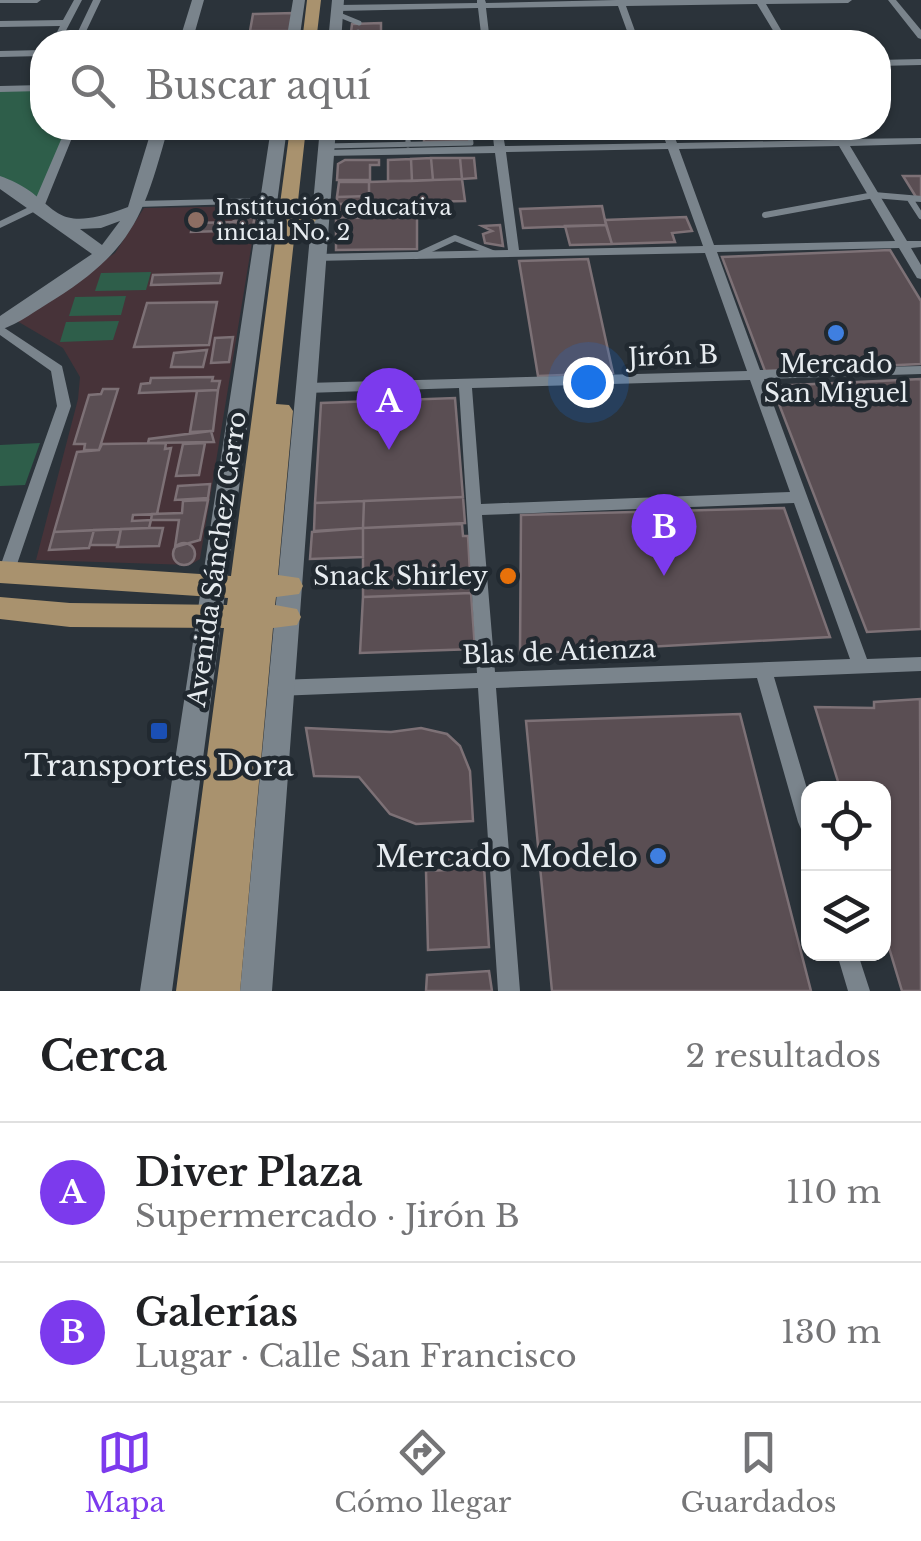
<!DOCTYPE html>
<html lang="es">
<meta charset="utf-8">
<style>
:root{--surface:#fff;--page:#f2f2f2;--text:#202124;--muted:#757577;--line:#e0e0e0;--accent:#7c3aed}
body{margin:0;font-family:"Libre Baskerville",serif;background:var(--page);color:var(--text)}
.controls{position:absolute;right:30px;bottom:30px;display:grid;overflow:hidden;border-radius:20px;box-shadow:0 2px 8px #0004}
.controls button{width:90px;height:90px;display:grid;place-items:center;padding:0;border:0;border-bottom:2px solid var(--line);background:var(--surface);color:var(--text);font:50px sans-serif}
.you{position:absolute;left:588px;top:382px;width:35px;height:35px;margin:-25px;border:8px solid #fff;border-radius:50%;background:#1a73e8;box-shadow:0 0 0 15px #1a73e833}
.badge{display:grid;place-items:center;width:65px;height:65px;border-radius:50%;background:var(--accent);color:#fff;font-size:32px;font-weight:700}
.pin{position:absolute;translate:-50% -82px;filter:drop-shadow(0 2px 5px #0008)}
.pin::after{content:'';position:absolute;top:52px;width:35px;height:30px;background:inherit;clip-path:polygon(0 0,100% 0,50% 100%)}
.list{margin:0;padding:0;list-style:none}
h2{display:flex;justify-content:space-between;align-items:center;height:130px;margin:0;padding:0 40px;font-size:42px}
h2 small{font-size:32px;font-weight:400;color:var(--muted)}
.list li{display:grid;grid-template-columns:65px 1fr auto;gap:30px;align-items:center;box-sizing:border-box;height:140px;padding:0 40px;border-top:2px solid var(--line)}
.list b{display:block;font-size:38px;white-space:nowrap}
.list p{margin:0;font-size:32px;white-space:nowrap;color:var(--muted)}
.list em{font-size:32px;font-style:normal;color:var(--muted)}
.icon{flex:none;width:55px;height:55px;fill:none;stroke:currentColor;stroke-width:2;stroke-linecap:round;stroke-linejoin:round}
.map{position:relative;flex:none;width:921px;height:991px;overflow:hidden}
.search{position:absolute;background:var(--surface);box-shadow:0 2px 8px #0004;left:30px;right:30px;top:30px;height:110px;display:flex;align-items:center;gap:25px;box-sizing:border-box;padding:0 35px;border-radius:40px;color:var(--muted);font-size:38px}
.sheet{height:410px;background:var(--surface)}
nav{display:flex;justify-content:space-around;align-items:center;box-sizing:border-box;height:140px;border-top:2px solid var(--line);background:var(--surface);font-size:28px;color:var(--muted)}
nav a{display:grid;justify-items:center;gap:5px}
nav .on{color:var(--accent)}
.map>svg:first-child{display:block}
</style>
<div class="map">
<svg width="921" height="991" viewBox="0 0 921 991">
<rect width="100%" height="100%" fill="#2b333a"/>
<path fill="#473339" d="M258,206L200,559L190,565L36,560L78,399L80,377L63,348L17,321L115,253L144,208Z"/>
<path fill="#2e5e4a" d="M42,88V128H71L38,207L0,181V89Z
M151,272L146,290L95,291L101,273Z
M126,296L121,315L69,316L75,297Z
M119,321L113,340L60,342L66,322Z
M40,443L25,485L0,486V445Z"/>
<path fill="#5a4e53" stroke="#7d7176" stroke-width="2.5" d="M294,13L291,31H250L253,14Z
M381,23V32H351L352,24Z
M424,128H466L468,141L424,142Z
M431,158L433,180L412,181L411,159Z
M431,158H460L462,179L433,180Z
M460,158H474L476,178L462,179Z
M411,159L412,181H388V160Z
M345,160H379V165H370V180H337L338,164Z
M903,176H921V197H916Z
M462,179L465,201L369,203V182Z
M339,182H369V196L337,197Z
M369,196V203L337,204V197Z
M417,202V217L336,218L337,204Z
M602,206L606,225L523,228L520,209Z
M244,207H257L252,230L191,232L193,223L241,222L234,221L242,217Z
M417,217V249L336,250V218Z
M686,217L692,231L672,233L675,242L612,244L605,220Z
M500,225L503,246L485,243L483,234L492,231L482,226Z
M606,225L612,244L570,245L565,226Z
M890,250L921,301V364L765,371L722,257Z
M588,259L613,373L538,376L519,261Z
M222,273L220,283L151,285L153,275Z
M217,302L209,345L134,347L147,303Z
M233,337L229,362L211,363L215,338Z
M207,350L203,367H171L174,353Z
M213,377L212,381H220L218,390L139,393L141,384L150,383L151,378Z
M921,379V629L867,632L772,386Z
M103,389H118L99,450H84L85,444H74L89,395L101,394Z
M218,390L213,431L190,432L197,391Z
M455,398L463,497L315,503L321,403Z
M211,431L214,442L148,443L149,439Z
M166,443L165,449L171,448L157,514L133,515L132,521L151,520L149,528L54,532L77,452L99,450L102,444Z
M205,443L199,475L176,476L183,444Z
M210,484L208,498L175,500L178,486Z
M463,497L465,523L363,528L364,501Z
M208,500L200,540L175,547L179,520H151L152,514L182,513L183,501Z
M364,501L363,528L314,531L315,503Z
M784,508L830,637L520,654L521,515Z
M462,524L463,536H468L471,593L363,597V528Z
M149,528H163L159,546L117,547L121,529Z
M363,528V557L310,559L312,532Z
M121,529L118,545H90L94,530Z
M94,530L89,548L49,550L54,532Z
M173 554a11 11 0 1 1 22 0a11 11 0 1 1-22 0Z
M471,593L475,649L360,653L363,597Z
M920,699L921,991H902L884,931V788H840L815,707L874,708V702Z
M740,714L811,991H552L526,721Z
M306,728L391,732L421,728L447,734L460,746L470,771L473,821L416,824L390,814L359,777L314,776Z
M483,850L489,947L428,950L426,871L446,870V852Z
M489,971L492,991H426L427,975Z"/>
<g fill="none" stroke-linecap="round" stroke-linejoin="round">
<path stroke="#7a848c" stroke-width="5" d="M337,14L359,23
M336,42L358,32
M408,128V145
M326,146L471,143L469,128"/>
<path stroke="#7a848c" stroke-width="6" d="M910,199L921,216
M765,215L874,195L921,199
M416,256L455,238L495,254"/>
<path fill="#7a848c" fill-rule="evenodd" d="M0,0H41L37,3H0Z
M74,0H82L60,42H52L60,26L0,27V21L63,20Z
M93,0H101L81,42H73Z
M477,0H485L486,3L616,0H852L848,3L766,4L788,42H780L757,4L626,6L639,42H631L618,6L486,8L490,42H482L478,8L338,11L334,8L338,5L477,3Z
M888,0H896L921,30V39L918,38Z
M42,50V56L0,57V51Z
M921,59V65L878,66V60Z
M42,85V91L0,92V86Z
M66,128H76L44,207L0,228V221L33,205Z
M492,128H502L505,146L666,143L661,128H671L677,143L836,140L829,128H839L846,139L921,138V144L850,146L907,241H921V247L911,248L921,265V279L917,278L899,248L717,252L760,370L921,366V374L764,379L867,659L921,657V671L774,677L808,792V831L801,829L798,822L757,678L496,688L520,991H498L478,688L277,696L271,693L268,688L271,683L277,680L477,673L459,388L306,393L299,388L306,383L747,371L705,253L313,261L311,258L317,254L508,250L495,153L325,156L320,153L325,150L494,146ZM839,146L895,241L714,245L679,149ZM668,149L703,246L519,250L506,152ZM750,380L790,492L481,504L472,388ZM794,503L850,659L495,672L482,515Z
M267,198L271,199V203L137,207L131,204L137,201Z
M0,325L62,366L71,406L14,573L12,578L6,579L0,577V567L57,406L51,371L0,335Z
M837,954H858L870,991H848Z"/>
<path fill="#7a848c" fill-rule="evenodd" d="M192,0H204L192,42H179Z
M293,0H305L299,42H286Z
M332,0H344L341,42H328Z
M152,128H168C144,214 134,249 55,299C38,309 19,324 0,330V316L92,254L0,189V176C63,198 43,239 128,207ZM120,221L102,245L80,229L101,228Z
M271,128H287L172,991H140Z
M320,128H336L272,991H240Z"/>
<path fill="#a9926e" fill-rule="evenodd" d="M307,0H321L316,42H302Z
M290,128H306L296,219L314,199L321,197L330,203L307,231H295L276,404L289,405L293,411L278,575L299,578L303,586L299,594L276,597L275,605L297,609L301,617L297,625L273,628L240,991H176L224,628L70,627L0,619V597L70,603L227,605L228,598L0,583V561L231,576Z"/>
</g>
<circle fill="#8d6e63" stroke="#212930" stroke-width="4" cx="196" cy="220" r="10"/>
<g fill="#3f7fe0" stroke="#212930" stroke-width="4">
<circle cx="836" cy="333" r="10"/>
<circle cx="658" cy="856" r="10"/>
</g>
<circle fill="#e8710a" stroke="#212930" stroke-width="4" cx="508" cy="576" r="10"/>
<rect fill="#1a4fb4" stroke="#212930" stroke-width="4" x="149" y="721" width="20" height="20" rx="5"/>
<g text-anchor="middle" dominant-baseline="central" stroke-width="9" stroke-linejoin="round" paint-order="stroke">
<g font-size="22" fill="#e7ecf0" stroke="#212930" text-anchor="start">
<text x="216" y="207">Institución educativa<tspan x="216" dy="25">inicial No. 2</tspan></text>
</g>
<g font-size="25" fill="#e7ecf0" stroke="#212930">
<text transform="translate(673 356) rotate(-2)">Jirón B</text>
<text transform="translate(217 559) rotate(-82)">Avenida Sánchez Cerro</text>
<text transform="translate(559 652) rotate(-2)">Blas de Atienza</text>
</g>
<g font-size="25" fill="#e7ecf0" stroke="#212930">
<text x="836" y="364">Mercado<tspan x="836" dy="29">San Miguel</tspan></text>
<text x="488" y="576" text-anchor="end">Snack Shirley</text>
</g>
<g font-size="30" fill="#e7ecf0" stroke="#212930">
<text x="159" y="765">Transportes Dora</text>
<text x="638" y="856" text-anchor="end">Mercado Modelo</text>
</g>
</g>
</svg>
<div class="controls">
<button><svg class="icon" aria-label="locate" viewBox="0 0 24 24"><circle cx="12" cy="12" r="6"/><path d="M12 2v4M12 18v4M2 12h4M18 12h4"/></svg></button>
<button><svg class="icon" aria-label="layers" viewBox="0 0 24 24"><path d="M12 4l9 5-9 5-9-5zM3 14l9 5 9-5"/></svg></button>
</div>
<div class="you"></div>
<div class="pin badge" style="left:389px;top:450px">A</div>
<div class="pin badge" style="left:664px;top:576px">B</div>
<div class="search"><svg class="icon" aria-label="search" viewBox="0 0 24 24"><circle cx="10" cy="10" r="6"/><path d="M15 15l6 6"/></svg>Buscar aquí</div>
</div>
<section class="sheet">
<h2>Cerca<small>2 resultados</small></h2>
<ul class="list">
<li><span class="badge">A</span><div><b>Diver Plaza</b><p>Supermercado · Jirón B</p></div><em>110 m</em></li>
<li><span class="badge">B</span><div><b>Galerías</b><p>Lugar · Calle San Francisco</p></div><em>130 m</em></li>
</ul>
</section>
<nav>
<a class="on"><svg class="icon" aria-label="map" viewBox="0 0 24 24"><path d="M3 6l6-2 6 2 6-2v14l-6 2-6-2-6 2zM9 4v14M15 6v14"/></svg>Mapa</a>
<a><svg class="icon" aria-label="directions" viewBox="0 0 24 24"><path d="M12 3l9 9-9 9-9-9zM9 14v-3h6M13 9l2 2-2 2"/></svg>Cómo llegar</a>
<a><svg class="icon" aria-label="saved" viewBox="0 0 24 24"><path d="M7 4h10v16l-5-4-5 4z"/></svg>Guardados</a>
</nav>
